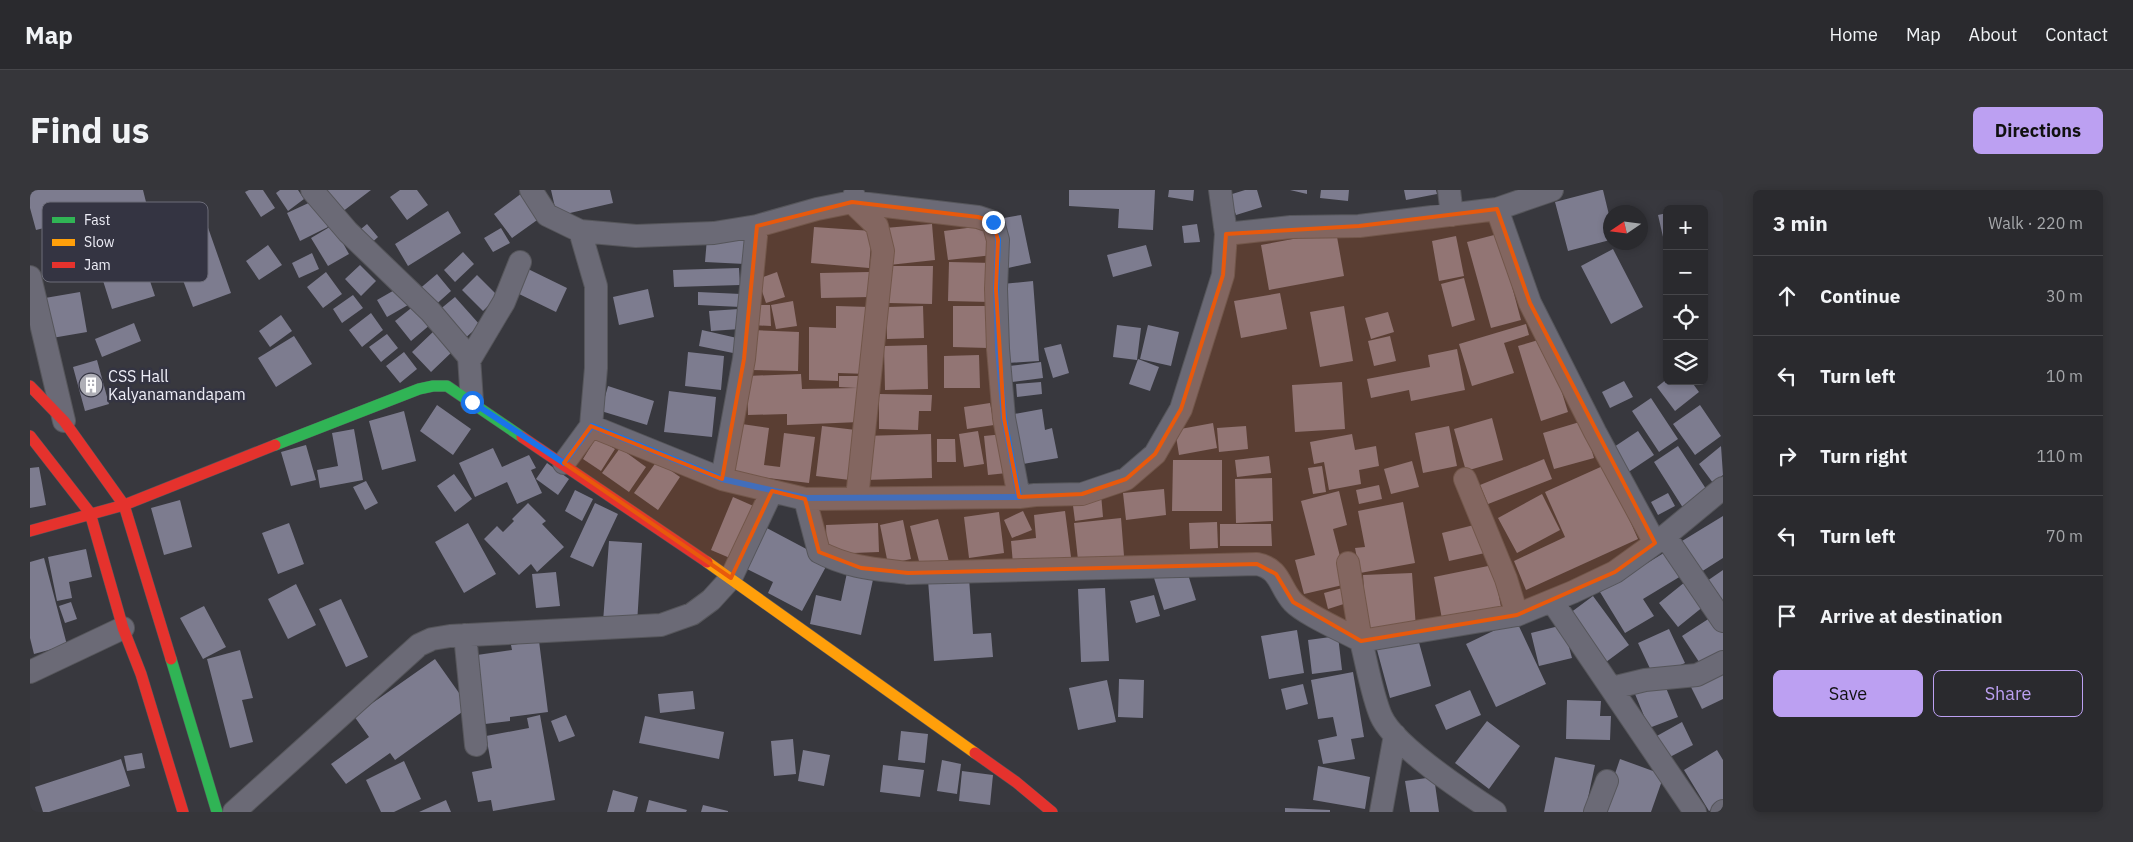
<!DOCTYPE html>
<meta charset="utf-8">
<style>
:root{--surface:#2a2a2e;--page:#36363a;--text:#f1f3f6;--muted:#a5a7aa;--line:#46464a;--accent:#bca0f2}
body{margin:0;font-family:"IBM Plex Sans",sans-serif;background:var(--page);color:var(--text)}
.controls{position:absolute;right:15px;top:15px;display:grid;overflow:hidden;border-radius:8px;box-shadow:0 2px 8px #0003}
.controls button{width:45px;height:45px;display:grid;place-items:center;padding:0;border:0;border-bottom:1px solid var(--line);background:var(--surface);color:var(--text);font:25px sans-serif}
.compass{position:absolute;left:1573px;top:15px;width:45px;height:45px;border-radius:50%;background:var(--surface);box-shadow:0 2px 8px #0003;rotate:257deg}
.stop{position:absolute;width:15px;height:15px;margin:-11px;border:4px solid #1a73e8;border-radius:50%;background:#fff}
.stop.end{background:#1a73e8;border-color:#fff;box-shadow:0 1px 5px #0008}
.list{margin:0;padding:0;list-style:none}
h2{display:flex;justify-content:space-between;align-items:center;height:65px;margin:0;padding:0 20px;font-size:21px}
h2 small{font-size:16px;font-weight:400;color:var(--muted)}
.list li{display:grid;grid-template-columns:32px 1fr auto;gap:15px;align-items:center;box-sizing:border-box;height:80px;padding:0 20px;border-top:1px solid var(--line)}
.list b{display:block;font-size:19px;white-space:nowrap}
.list em{font-size:16px;font-style:normal;color:var(--muted)}
.actions{display:flex;gap:10px;padding:15px 20px}
.actions a{flex:1;padding:11px 0;border:1px solid var(--accent);border-radius:8px;text-align:center;font-size:18px;color:var(--accent)}
.actions .main{background:var(--accent);color:#111}
.icon{flex:none;width:28px;height:28px;fill:none;stroke:currentColor;stroke-width:2;stroke-linecap:round;stroke-linejoin:round}
.map{position:relative;flex:none;width:1693px;height:622px;overflow:hidden;border-radius:8px}
header{display:flex;align-items:center;gap:30px;box-sizing:border-box;height:70px;padding:0 25px;background:var(--surface);border-bottom:1px solid var(--line)}
header strong{font-size:24px}
nav{display:flex;gap:28px;margin-inline-start:auto;font-size:18px}
.intro{display:flex;align-items:center;justify-content:space-between;box-sizing:border-box;height:120px;padding:0 30px}
h1{margin:0;font-size:35px}
.button{padding:12px 22px;border-radius:8px;background:var(--accent);color:#111;font-size:18px;font-weight:700}
main{display:flex;gap:30px;padding:0 30px}
aside{flex:1;background:var(--surface);border-radius:8px;box-shadow:0 2px 8px #0003}
.map>svg:first-child{display:block}
</style>
<header>
<strong>Map</strong>
<nav><a>Home</a><a>Map</a><a>About</a><a>Contact</a></nav>
</header>
<div class="intro"><h1>Find us</h1><a class="button">Directions</a></div>
<main>
<div class="map">
<svg width="1693" height="622" viewBox="0 0 1693 622">
<rect width="100%" height="100%" fill="#38383e"/>
<path fill="#7d7c8f" d="M0,0H113L116,12L6,40L0,18Z
M219,0H233L245,18L231,27L215,2Z
M250,0H268L274,9L258,21L246,3Z
M297,0H341L312,22Z
M370,0H387L398,15L377,30L360,7Z
M521,0H580L583,13L527,26Z
M1039,0H1125L1123,40L1088,38L1089,19L1039,16Z
M1139,0H1164L1163,11L1138,7Z
M1215,0H1227L1232,17L1206,25L1199,5Z
M1260,0H1277V4Z
M1291,0H1319L1318,11L1290,8Z
M1374,0H1406L1407,4L1376,10Z
M1571,0H1573L1580,29V50L1538,61L1525,12Z
M492,3L510,28L482,48L464,24Z
M285,10L298,37L270,51L257,23Z
M169,12L201,103L163,117L148,77L121,86L103,36Z
M418,21L431,43L378,76L365,54Z
M1637,23V59L1636,60L1628,25Z
M991,25L1001,73L978,78L968,29Z
M337,34L348,47L337,57L325,44Z
M902,34L905,70L859,75L855,38Z
M1167,34L1170,52L1154,53L1152,36Z
M303,35L319,64L298,76L281,48Z
M960,35L963,65L918,70L914,41Z
M784,37L842,41L839,78L781,73Z
M471,38L480,53L463,62L454,48Z
M1306,41L1314,86L1239,100L1231,55Z
M1468,44L1491,130L1461,138L1437,52Z
M92,46L98,65L110,61L125,106L82,119L62,56Z
M1426,46L1434,86L1409,91L1402,51Z
M677,48L717,50L715,74L675,72Z
M238,55L252,75L229,90L216,71Z
M1116,55L1122,76L1083,87L1077,65Z
M1583,59L1613,117L1581,134L1551,76Z
M433,62L444,74L425,92L414,80Z
M282,63L289,79L269,88L262,73Z
M919,72L963,73L961,112L918,111Z
M330,75L346,91L331,106L315,89Z
M859,76H903L902,114L859,113Z
M496,78L537,98L526,122L485,102Z
M709,78L710,95L644,97L643,80Z
M296,82L312,104L293,118L277,97Z
M747,82L755,107L736,113L728,89Z
M839,82L840,107L791,108L790,83Z
M407,84L421,101L402,118L387,101Z
M447,85L468,106L453,121L432,100Z
M1434,88L1445,130L1422,137L1411,94Z
M1003,91L1009,171L978,173L972,94Z
M368,98L378,115L357,127L347,110Z
M618,99L624,127L589,135L583,107Z
M50,102L57,142L22,148L15,108Z
M668,102L711,104V117L668,115Z
M1250,103L1257,139L1211,148L1204,111Z
M323,105L333,118L312,133L303,119Z
M425,107L450,135L433,150L408,121Z
M763,111L767,136L746,139L741,115Z
M385,115L401,134L381,151L365,131Z
M722,115H740L741,136L722,135Z
M806,116L840,117L839,184L808,183V191L779,190V137L806,138Z
M893,116L894,148L857,149V117Z
M923,116H959L958,158L923,157Z
M1314,116L1323,171L1290,177L1280,122Z
M709,119L710,139L681,141L679,121Z
M1358,122L1364,142L1341,149L1335,128Z
M341,123L353,140L332,157L319,140Z
M251,125L262,141L240,157L229,141Z
M104,133L111,151L72,167L65,149Z
M1496,134L1499,145L1474,153L1484,183L1442,196L1429,154Z
M1087,135L1111,138L1107,170L1083,167Z
M1118,135L1149,142L1141,176L1110,169Z
M405,140L424,160L401,182L382,162Z
M672,140L707,148L703,163L669,156Z
M722,140L769,142L768,181L721,180Z
M357,144L368,158L351,172L339,157Z
M264,146L282,174L246,197L228,168Z
M1360,146L1366,171L1344,176L1338,151Z
M1515,148L1538,222L1511,231L1488,156Z
M1031,154L1039,183L1023,188L1014,158Z
M897,155L898,199L855,200L854,156Z
M1427,159L1435,200L1381,211L1379,200L1341,208L1337,189L1400,177L1398,165Z
M374,162L387,179L370,193L356,176Z
M658,162L694,166L691,200L655,196Z
M949,165L950,198H914V166Z
M1108,169L1129,177L1120,201L1099,194Z
M67,170L79,214L55,221L43,177Z
M1011,172L1013,188L982,192L979,176Z
M771,184L772,199L827,198L809,197V186H835L830,232L757,235V224L718,225L717,186Z
M1637,189V191H1661L1669,202L1645,221L1627,197Z
M1594,191L1603,207L1580,218L1572,202Z
M1011,192L1012,204L987,207L986,194Z
M1312,192L1315,239L1265,242L1262,195Z
M578,196L624,211L617,235L571,221Z
M639,201L686,207L682,247L634,242Z
M849,204L902,205L901,221H889L888,240L849,239Z
M1621,208L1648,249L1629,262L1602,221Z
M960,213L964,235L937,239L934,217Z
M407,215L441,239L423,265L390,241Z
M1670,215L1691,246L1665,265L1643,234Z
M1012,219L1015,240L1022,238L1028,268L987,275L979,225Z
M374,221L386,271L352,280L339,231Z
M1462,228L1473,270L1436,281L1424,239Z
M1553,231L1564,268L1524,279L1513,243Z
M705,233L739,238L734,275L750,277L754,243L785,247L779,293L699,283Z
M1183,233L1187,258L1149,265L1145,240Z
M792,236L826,240L820,290L786,286Z
M1216,236L1218,259L1189,262L1187,238Z
M1419,236L1427,276L1393,283L1385,243Z
M324,239L333,290L290,298L287,280L308,276L302,243Z
M948,241L954,274L934,277L929,244Z
M1608,241L1624,265L1597,283L1581,259Z
M901,244L902,288L835,290L834,246Z
M974,244L977,283L958,285L954,246Z
M1322,244L1325,260L1346,256L1349,276L1329,280L1331,294L1299,300L1294,272L1284,274L1280,252Z
M566,248L585,259L571,281L553,269Z
M907,249H925L926,272H907Z
M276,255L286,290L261,296L251,262Z
M1648,256L1680,305L1655,321L1624,272Z
M1691,256L1693,285L1683,293L1669,274Z
M463,258L472,277L499,265L506,278L501,280L512,303L487,314L477,292L445,307L429,273Z
M590,258L616,277L599,302L572,283Z
M1239,266L1241,283L1207,287L1205,270Z
M1514,269L1522,289L1458,314L1450,295Z
M1143,270H1192V321H1142Z
M627,271L650,287L628,320L604,303Z
M1382,271L1389,297L1361,304L1354,279Z
M517,273L539,289L528,305L506,289Z
M1575,275L1608,349L1496,400L1484,371L1535,347L1515,302Z
M1292,276L1296,302L1283,304L1278,278Z
M9,277L16,315L0,318V278Z
M424,284L442,309L425,322L407,296Z
M1242,288L1243,331L1206,333L1205,289Z
M336,291L348,313L335,320L323,297Z
M1349,295L1352,309L1329,314L1326,300Z
M1134,299L1136,325L1096,330L1093,303Z
M545,300L563,309L552,331L535,321Z
M1309,301L1317,335L1303,339L1317,394L1274,404L1265,370L1285,365L1271,311Z
M1638,303L1645,316L1628,325L1621,312Z
M1071,304L1073,327L1045,331L1042,308Z
M1512,304L1530,340L1487,363L1468,328Z
M703,307L728,318L707,371L681,360Z
M150,310L162,357L134,365L121,318Z
M1373,312L1385,373L1330,383L1325,358L1335,357L1328,321Z
M498,313L516,331L512,334L534,357L507,382L501,374L489,385L454,349L467,336L473,342L484,331L482,329Z
M565,313L588,324L563,377L540,367Z
M993,321L1002,340L982,348L974,330Z
M1035,321L1041,367L983,374L981,351L1006,348L1004,325Z
M969,322L974,363L939,368L934,327Z
M1693,326V368L1671,382L1652,351Z
M1091,328L1094,366L1048,370L1044,333Z
M908,329L919,372L891,379L880,336Z
M873,330L881,369L858,374L850,335Z
M1187,332L1188,358L1160,359L1159,333Z
M259,333L274,374L248,384L232,343Z
M438,333L466,384L434,403L405,352Z
M848,333L849,362L797,364L796,335Z
M1190,334H1241L1242,356H1190Z
M1448,334L1455,363L1419,371L1412,343Z
M733,336L799,371L772,421L738,403L743,392L711,376Z
M579,351L612,353L607,434L573,432Z
M56,359L62,387L39,392L42,408L27,411L18,367Z
M1637,361L1651,386L1613,409L1624,426L1595,443L1570,402Z
M14,368L37,455L4,464L0,448V372Z
M1463,375L1471,417L1412,429L1404,387Z
M818,378L844,385L831,445L780,434L786,405L811,411Z
M1156,378L1166,410L1134,420L1124,388Z
M1693,380V416L1677,391Z
M526,382L530,416L506,418L502,384Z
M1382,383L1386,438L1337,440L1333,385Z
M939,388L943,444L961,443L963,467L904,471L898,390Z
M1655,392L1674,416L1648,437L1629,413Z
M266,394L286,435L258,449L238,409Z
M1316,397L1320,412L1298,419L1294,403Z
M1075,398L1079,471L1051,472L1048,399Z
M1124,405L1130,426L1106,433L1100,411Z
M1563,406L1599,455L1572,475L1536,426Z
M311,409L338,467L316,477L289,419Z
M41,412L47,429L35,433L29,416Z
M174,416L196,457L173,469L150,428Z
M1683,426L1693,441V464L1673,478L1652,446Z
M1486,430L1516,494L1466,517L1436,454Z
M1533,435L1542,468L1509,476L1501,443Z
M1639,439L1655,473L1624,487L1608,453Z
M1267,440L1274,483L1239,489L1231,446Z
M1308,446L1312,480L1282,484L1278,450Z
M1388,449L1401,496L1360,508L1347,460Z
M509,451L518,522L480,527V531L455,534L447,465L482,460L481,455Z
M210,460L223,508L212,510L223,552L200,558L177,469Z
M405,469L439,517L365,570L360,563L316,594L301,574L339,547L324,526Z
M1691,481L1693,485V509L1672,519L1661,497Z
M1323,482L1334,547L1321,549L1325,569L1293,574L1288,550L1307,546L1303,527L1288,529L1281,490Z
M1089,489L1114,490L1113,528L1088,527Z
M1077,490L1086,532L1048,540L1039,498Z
M1634,493L1648,527L1619,538L1605,504Z
M1273,494L1278,514L1256,520L1251,499Z
M1440,500L1451,525L1416,540L1405,515Z
M663,501L665,519L630,523L628,504Z
M1537,510L1571,511L1570,526H1581L1580,550L1536,549Z
M510,525L525,610L463,621L461,610L448,612L442,582L462,578L456,546L499,538L497,528Z
M536,525L545,546L529,552L521,531Z
M615,526L694,542L689,569L609,553Z
M1457,531L1490,556L1459,599L1425,573Z
M1652,532L1663,555L1636,569L1625,547Z
M871,541L898,544L895,573L868,570Z
M763,549L766,584L744,586L741,551Z
M773,560L800,565L794,596L768,591Z
M1687,560L1693,570V612L1679,621L1654,580Z
M112,563L115,578L97,581L94,566Z
M1525,567L1565,575L1555,622H1514Z
M91,569L100,596L19,622H13L5,597Z
M1590,569L1634,585L1621,622H1572Z
M912,570L931,574L927,604L907,601Z
M374,571L391,609L364,622H351L336,590Z
M853,575L894,580L890,607L850,602Z
M1288,576L1340,587L1335,619L1283,610Z
M932,581L963,585L960,615L929,611Z
M1404,587L1409,622H1380L1375,591Z
M583,600L608,607L604,622H577Z
M416,610L421,622H389Z
M619,610L657,620L656,622H616Z
M673,615L698,621V622H671Z
M1255,618L1300,620V622H1255Z"/>
<g fill="none" stroke-linecap="round" stroke-linejoin="round">
<g stroke="#56565b" stroke-width="24">
<path id="street" d="M282,0L318,42L400,121L439,167L442,212
M501,0L517,25L550,41L606,46L684,43L727,36L787,19L822,12L948,27L963,32L968,50L966,99L968,159L974,228L989,307
M1419,0L1422,25
M824,6L822,12L847,36L853,61L827,308
M1467,19L1500,113L1565,242L1625,353
M550,41L566,96V178L561,236
M1196,44L1261,37L1329,36L1467,19L1522,0
M0,87L34,231
M440,169L474,112L490,72
M534,273L561,236L692,289L775,309L989,307L1005,305L1052,304L1096,289L1125,264L1151,219L1193,85L1196,44L1190,0
M692,289L714,169L727,36
M1435,289L1476,389L1487,425
M775,309L789,362C819,378 846,379 878,383L1227,374C1251,379 1249,397 1263,412C1274,424 1315,442 1331,451C1337,474 1342,505 1351,526C1364,556 1436,603 1465,622
M1635,346L1693,431
M1318,373L1331,451L1487,425L1543,402L1585,382L1635,346L1693,298
M1522,411L1665,622
M435,445L446,555
M0,482L93,438
M1582,498L1615,490L1667,485L1693,472
M204,622L389,455L402,449L420,446L631,435L662,424L681,410L701,388L742,301
M1351,622L1365,545
M1565,622L1577,591
M1692,622L1693,621"/>
</g>
<g stroke="#56565b" stroke-width="12">
<path id="fast" d="M245,255L389,199L403,196H417L492,247
M141,469L187,622"/>
</g>
<g stroke="#56565b" stroke-width="12">
<path id="slow" d="M677,372L945,563"/>
</g>
<g stroke="#56565b" stroke-width="12">
<path id="jam" d="M0,196L34,231L94,315L141,469
M0,246L60,323L93,438L111,484L153,622
M492,247L677,372
M0,341L94,315L245,255
M945,563L986,592L1022,622"/>
</g>
<use href="#street" stroke="#6b6a76" stroke-width="22"/>
<use href="#fast" stroke="#30b455" stroke-width="11"/>
<use href="#slow" stroke="#ff9f0a" stroke-width="11"/>
<use href="#jam" stroke="#e5322d" stroke-width="11"/>
</g>
<g fill="none" stroke-linecap="round" stroke-linejoin="round">
<path stroke="#1a73e8" stroke-width="6" d="M442,212L534,273L562,236L692,289L776,308L989,307L974,228L968,158L966,98L968,50L963,32"/>
</g>
<path fill="#e8590c" fill-opacity="0.2" stroke="#e8590c" stroke-width="4" stroke-linejoin="round" d="M822,12L948,27L963,32L968,50L966,99L974,228L989,307L1052,304L1096,289L1125,264L1151,219L1193,85L1196,44L1329,36L1467,19L1500,113L1625,353L1585,382L1487,425L1331,451L1263,412L1246,384L1227,374L878,383L831,378L789,362L775,309L742,301L701,388L534,273L561,236L692,289L714,169L727,36Z"/>
<defs>
<g id="building-disc" transform="scale(1.25)"><circle r="9.5" fill="#aeaeb6" stroke="#343442"/><path d="M-4-6H4V6H1V3H-1V6H-4ZM-2.5-4.3h1.7v1.8h-1.7ZM.8-4.3h1.7v1.8H.8ZM-2.5-1h1.7V.8h-1.7ZM.8-1h1.7V.8H.8Z" fill="#fff"/></g>
</defs>
<g fill-rule="evenodd">
<use href="#building-disc" x="61" y="195"/>
</g>
<g text-anchor="middle" dominant-baseline="central" stroke-width="5" stroke-linejoin="round" paint-order="stroke">
<g font-size="16" fill="#eeeef7" stroke="#343442" text-anchor="start">
<text x="78" y="186">CSS Hall<tspan x="78" dy="18">Kalyanamandapam</tspan></text>
</g>
</g>
<rect x="12" y="12" width="166" height="80" rx="8" fill="#343442" stroke="#6c6c78" stroke-width="1"/>
<rect x="22" y="27" width="23" height="6" fill="#30b455"/>
<rect x="22" y="49" width="23" height="7" fill="#ff9f0a"/>
<rect x="22" y="72" width="23" height="6" fill="#e5322d"/>
<g font-size="14" fill="#eeeef7">
<text x="54" y="35">Fast</text>
<text x="54" y="57">Slow</text>
<text x="54" y="80">Jam</text>
</g>
</svg>
<div class="controls">
<button>+</button>
<button>−</button>
<button><svg class="icon" aria-label="locate" viewBox="0 0 24 24"><circle cx="12" cy="12" r="6"/><path d="M12 2v4M12 18v4M2 12h4M18 12h4"/></svg></button>
<button><svg class="icon" aria-label="layers" viewBox="0 0 24 24"><path d="M12 4l9 5-9 5-9-5zM3 14l9 5 9-5"/></svg></button>
</div>
<svg class="compass" viewBox="-18 -18 36 36"><path d="M0-13l5 13h-10z" fill="#e53935"/><path d="M0 13l5-13h-10z" fill="#a5a7aa"/></svg>
<div class="stop" style="left:442px;top:212px"></div>
<div class="stop end" style="left:963px;top:32px"></div>
</div>
<aside>
<h2>3 min<small>Walk · 220 m</small></h2>
<ul class="list">
<li><svg class="icon" aria-label="ahead" viewBox="0 0 24 24"><path d="M12 20V5M6 11l6-6 6 6"/></svg><div><b>Continue</b></div><em>30 m</em></li>
<li><svg class="icon" aria-label="left" viewBox="0 0 24 24"><path d="M17 20v-9H6M10 6l-5 5 5 5"/></svg><div><b>Turn left</b></div><em>10 m</em></li>
<li><svg class="icon" aria-label="right" viewBox="0 0 24 24"><path d="M7 20v-9h11M14 6l5 5-5 5"/></svg><div><b>Turn right</b></div><em>110 m</em></li>
<li><svg class="icon" aria-label="left" viewBox="0 0 24 24"><path d="M17 20v-9H6M10 6l-5 5 5 5"/></svg><div><b>Turn left</b></div><em>70 m</em></li>
<li><svg class="icon" aria-label="arrive" viewBox="0 0 24 24"><path d="M6 21V4h12l-3 4 3 4H6"/></svg><div><b>Arrive at destination</b></div></li>
</ul>
<div class="actions"><a class="main">Save</a><a>Share</a></div>
</aside>
</main>
